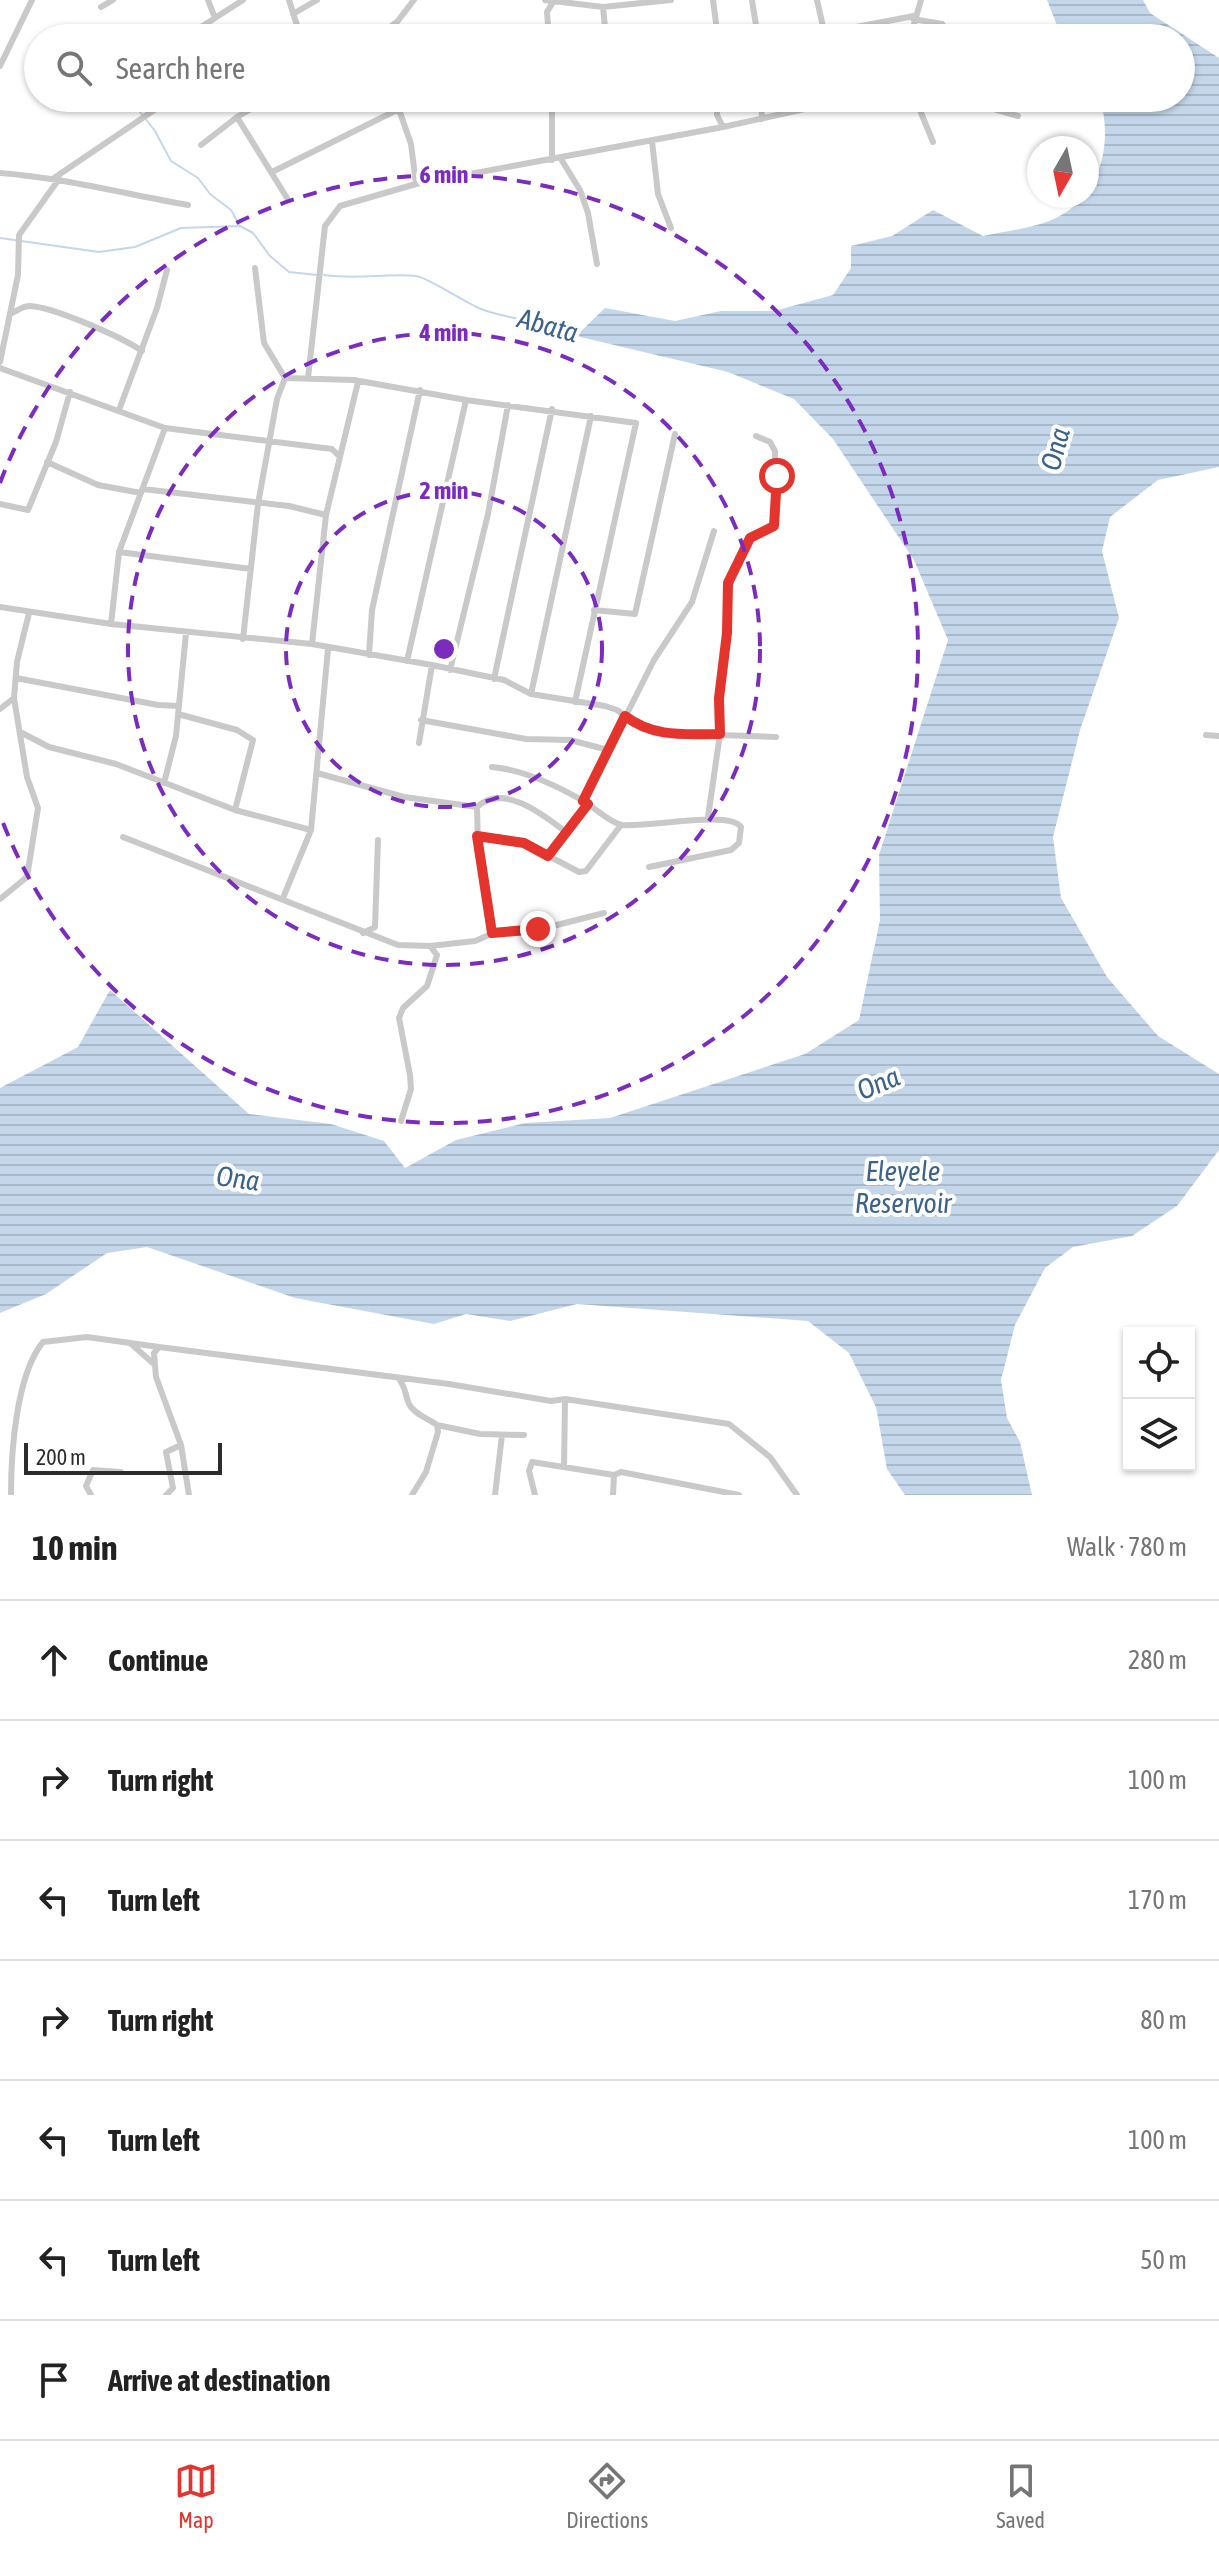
<!DOCTYPE html>
<meta charset="utf-8">
<style>
:root{--surface:#fff;--page:#f2f2f2;--text:#222;--muted:#767676;--line:#e0e0e0;--accent:#e3352d}
body{margin:0;font-family:"Asap Condensed",sans-serif;background:var(--page);color:var(--text)}
.controls{position:absolute;right:24px;bottom:24px;display:grid;overflow:hidden;border-radius:0px;box-shadow:0 2px 6px #0004}
.controls button{width:72px;height:72px;display:grid;place-items:center;padding:0;border:0;border-bottom:2px solid var(--line);background:var(--surface);color:var(--text);font:40px sans-serif}
.compass{position:absolute;left:1027px;top:136px;width:72px;height:72px;border-radius:50%;background:var(--surface);box-shadow:0 2px 6px #0004;rotate:189deg}
.scale{position:absolute;left:24px;bottom:20px;width:198px;box-sizing:border-box;padding-left:8px;border:4px solid #2c2c2c;border-top:0;font-size:22px;line-height:28px;white-space:nowrap;color:#2c2c2c;-webkit-text-stroke:6px #fff;paint-order:stroke}
.stop{position:absolute;width:24px;height:24px;margin:-18px;border:6px solid #e3352d;border-radius:50%;background:#fff}
.stop.end{background:#e3352d;border-color:#fff;box-shadow:0 2px 8px #0008}
.list{margin:0;padding:0;list-style:none}
h2{display:flex;justify-content:space-between;align-items:center;height:104px;margin:0;padding:0 32px;font-size:34px}
h2 small{font-size:26px;font-weight:400;color:var(--muted)}
.list li{display:grid;grid-template-columns:52px 1fr auto;gap:24px;align-items:center;box-sizing:border-box;height:120px;padding:0 32px;border-top:2px solid var(--line)}
.list b{display:block;font-size:30px;white-space:nowrap}
.list em{font-size:26px;font-style:normal;color:var(--muted)}
.icon{flex:none;width:44px;height:44px;fill:none;stroke:currentColor;stroke-width:2;stroke-linecap:round;stroke-linejoin:round}
.map{position:relative;flex:none;width:1219px;height:1495px;overflow:hidden}
.search{position:absolute;background:var(--surface);box-shadow:0 2px 6px #0004;left:24px;right:24px;top:24px;height:88px;display:flex;align-items:center;gap:20px;box-sizing:border-box;padding:0 28px;border-radius:44px;color:var(--muted);font-size:30px}
.sheet{height:944px;background:var(--surface)}
nav{display:flex;justify-content:space-around;align-items:center;box-sizing:border-box;height:112px;border-top:2px solid var(--line);background:var(--surface);font-size:22px;color:var(--muted)}
nav a{display:grid;justify-items:center;gap:4px}
nav .on{color:var(--accent)}
.map>svg:first-child{display:block}
</style>
<div class="map">
<svg width="1219" height="1495" viewBox="0 0 1219 1495">
<defs>
<pattern id="water-rules" width="6" height="5" patternUnits="userSpaceOnUse" patternTransform="scale(2)"><rect width="6" height="5" fill="#c4d7ea"/><path d="M0 2.5h6" fill="none" stroke="#a9b9c9"/></pattern>
</defs>
<rect width="100%" height="100%" fill="#fff"/>
<path fill="url(#water-rules)" d="M1047,0H1143L1150,13L1219,58V467L1158,480L1110,517L1102,551L1119,618L1080,730L1053,837L1061,898L1107,977L1158,1036L1219,1074V1150L1177,1206L1132,1236L1073,1247L1045,1268L1015,1325L1001,1380L1007,1418L1020,1442L1032,1495H905L887,1469L876,1407L849,1353L808,1321L577,1304L510,1321L466,1314L434,1324L295,1298L147,1247L107,1253L46,1294L0,1313V1088L78,1047L110,990L249,1114L331,1124L384,1141L405,1168L456,1140L525,1123L610,1118L805,1054L859,1020L880,920L879,855L948,640L914,560L833,439L794,399L728,372L576,336L605,308L675,321L721,311H774L833,295L851,268V246L892,236L933,210L983,236C1004,231 1028,229 1049,221C1099,202 1114,147 1100,98H1181V38H1062Z"/>
<g fill="none" stroke-linecap="round" stroke-linejoin="round">
<path stroke="#c4d7ea" stroke-width="2" d="M129,98L155,131L171,161L198,178L210,194L231,210L239,224
M0,238L99,252L135,247L181,228L240,226L253,233L270,256L289,272L317,275
M324,275C357,280 386,273 416,276C427,277 466,303 481,309C512,321 545,320 576,334"/>
<path stroke="#c9c9c9" stroke-width="6" d="M208,0L215,18
M289,0L301,38
M545,0L603,7L671,0
M713,0L718,38
M752,0L758,38
M817,0L824,31
M101,7L113,0
M603,7L606,38
M293,14L317,0
M913,19L942,24L954,38
M184,38L243,0
M282,38L297,28
M375,38L397,22L414,0
M549,38L547,12L553,2
M798,38L914,16
M910,38L921,0
M0,66L32,0
M395,98L411,144L416,184
M717,98V115L723,127
M761,98L762,119
M915,98L933,142
M983,98L987,107L1018,116
M237,117L287,198
M652,141L658,194L671,228
M201,145L237,117L270,98
M561,159L580,190L588,213L597,264
M552,160V98
M272,172L399,109
M0,173C64,178 125,194 188,205
M54,178L172,98
M12,313C18,310 23,306 30,306C53,307 122,337 142,351
M0,362L18,275L19,235L59,179
M0,368L165,428L332,449L338,455
M285,378L354,380L466,400L636,423L575,702
M308,378L325,226L340,206L416,184L723,127L855,98
M119,410L157,308L167,270
M47,462L98,485L141,493
M143,489L289,506L326,515
M0,504L28,510L56,442L70,392
M119,552L251,569
M0,607L111,624L312,644L432,665L504,680L531,694L605,706L617,710L641,728L659,733L776,737
M594,610L635,614L675,434
M111,624L119,552L165,428
M243,639L258,504L277,399L285,378L264,343L255,268
M312,644L326,515L358,382
M369,655L372,610L420,390
M407,661L466,400
M450,670L488,514L508,405
M16,678L158,705L179,706
M494,679L552,409
M531,694L591,416
M0,709L14,698
M178,714L237,730L253,740L235,810
M421,720L526,739L570,740L608,750
M22,733L49,747L116,764L235,810L311,830
M1206,735L1219,736
M419,743L432,665
M492,767C524,770 556,785 585,802C595,808 610,823 622,825C647,828 729,810 741,827L739,843L731,850L649,867
M317,773L404,797L477,807
M164,783L176,736L186,633
M583,801L654,660L692,602L714,531
M477,807L478,846L492,933
M477,807C503,782 545,816 567,833
M708,817L720,734L719,698L727,633L728,583L750,538L771,529L776,520L775,451L770,442L756,436
M477,836L524,843L579,872L586,871L621,825
M123,837L398,945L430,946L475,941L496,932L545,928L604,913
M548,856L588,804
M283,898L311,830L328,649
M0,899L27,877L38,808L27,777L14,698L17,662L29,613
M363,933L375,927L378,840
M401,1121L411,1089L410,1075L399,1018L403,1008L427,986L437,955L430,946
M130,1343L154,1364
M399,1379C406,1388 405,1395 409,1404C414,1414 429,1419 437,1425L438,1432L426,1472L412,1495
M437,1425L480,1434L524,1435
M564,1467L565,1399L729,1424L770,1457L797,1495
M11,1495C11,1452 16,1375 43,1342L87,1337L159,1347
M91,1495L86,1486L93,1470L121,1472
M166,1495L173,1488L166,1452L181,1445
M189,1495L181,1445L156,1377L154,1353L159,1347L449,1384L551,1401L565,1399
M495,1495L502,1435
M535,1495L529,1471L532,1462L614,1475
M613,1495L614,1475L621,1472L739,1495"/>
</g>
<g fill="none" stroke-linecap="round" stroke-linejoin="round">
<path stroke="#e3352d" stroke-width="10" d="M538,929L492,933L477,836L524,843L548,856L588,804L583,801L625,716C654,738 685,734 720,734L719,698L727,633L728,583L750,538L774,526L777,476"/>
</g>
<g fill="none" stroke="#7b2cbf" stroke-width="4" stroke-dasharray="14 10">
<circle cx="444" cy="649" r="158"/>
<circle cx="444" cy="649" r="316"/>
<path d="M0 483A474 474 0 1 1 0 815"/>
</g>
<g text-anchor="middle" dominant-baseline="central" stroke-width="8" stroke-linejoin="round" paint-order="stroke">
<g font-size="28" font-style="italic" fill="#3b638c" stroke="#fff">
<text transform="translate(548 325) rotate(15)">Abata</text>
<text transform="translate(1055 449) rotate(-75)">Ona</text>
<text transform="translate(878 1083) rotate(-23)">Ona</text>
<text x="903" y="1171">Eleyele<tspan x="903" dy="32">Reservoir</tspan></text>
<text transform="translate(238 1178) rotate(8)">Ona</text>
</g>
</g>
<circle cx="444" cy="649" r="12" fill="#7b2cbf" stroke="#fff" stroke-width="4"/>
<g font-size="24" text-anchor="middle" font-weight="bold" fill="#7b2cbf" stroke="#fff" stroke-width="8" stroke-linejoin="round" paint-order="stroke">
<text x="444" y="183">6 min</text>
<text x="444" y="341">4 min</text>
<text x="444" y="499">2 min</text>
</g>
</svg>
<div class="controls">
<button><svg class="icon" aria-label="locate" viewBox="0 0 24 24"><circle cx="12" cy="12" r="6"/><path d="M12 2v4M12 18v4M2 12h4M18 12h4"/></svg></button>
<button><svg class="icon" aria-label="layers" viewBox="0 0 24 24"><path d="M12 4l9 5-9 5-9-5zM3 14l9 5 9-5"/></svg></button>
</div>
<svg class="compass" viewBox="-18 -18 36 36"><path d="M0-13l5 13h-10z" fill="#e53935"/><path d="M0 13l5-13h-10z" fill="#767676"/></svg>
<div class="scale">200 m</div>
<div class="stop" style="left:777px;top:476px"></div>
<div class="stop end" style="left:538px;top:929px"></div>
<div class="search"><svg class="icon" aria-label="search" viewBox="0 0 24 24"><circle cx="10" cy="10" r="6"/><path d="M15 15l6 6"/></svg>Search here</div>
</div>
<section class="sheet">
<h2>10 min<small>Walk · 780 m</small></h2>
<ul class="list">
<li><svg class="icon" aria-label="ahead" viewBox="0 0 24 24"><path d="M12 20V5M6 11l6-6 6 6"/></svg><div><b>Continue</b></div><em>280 m</em></li>
<li><svg class="icon" aria-label="right" viewBox="0 0 24 24"><path d="M7 20v-9h11M14 6l5 5-5 5"/></svg><div><b>Turn right</b></div><em>100 m</em></li>
<li><svg class="icon" aria-label="left" viewBox="0 0 24 24"><path d="M17 20v-9H6M10 6l-5 5 5 5"/></svg><div><b>Turn left</b></div><em>170 m</em></li>
<li><svg class="icon" aria-label="right" viewBox="0 0 24 24"><path d="M7 20v-9h11M14 6l5 5-5 5"/></svg><div><b>Turn right</b></div><em>80 m</em></li>
<li><svg class="icon" aria-label="left" viewBox="0 0 24 24"><path d="M17 20v-9H6M10 6l-5 5 5 5"/></svg><div><b>Turn left</b></div><em>100 m</em></li>
<li><svg class="icon" aria-label="left" viewBox="0 0 24 24"><path d="M17 20v-9H6M10 6l-5 5 5 5"/></svg><div><b>Turn left</b></div><em>50 m</em></li>
<li><svg class="icon" aria-label="arrive" viewBox="0 0 24 24"><path d="M6 21V4h12l-3 4 3 4H6"/></svg><div><b>Arrive at destination</b></div></li>
</ul>
</section>
<nav>
<a class="on"><svg class="icon" aria-label="map" viewBox="0 0 24 24"><path d="M3 6l6-2 6 2 6-2v14l-6 2-6-2-6 2zM9 4v14M15 6v14"/></svg>Map</a>
<a><svg class="icon" aria-label="directions" viewBox="0 0 24 24"><path d="M12 3l9 9-9 9-9-9zM9 14v-3h6M13 9l2 2-2 2"/></svg>Directions</a>
<a><svg class="icon" aria-label="saved" viewBox="0 0 24 24"><path d="M7 4h10v16l-5-4-5 4z"/></svg>Saved</a>
</nav>
